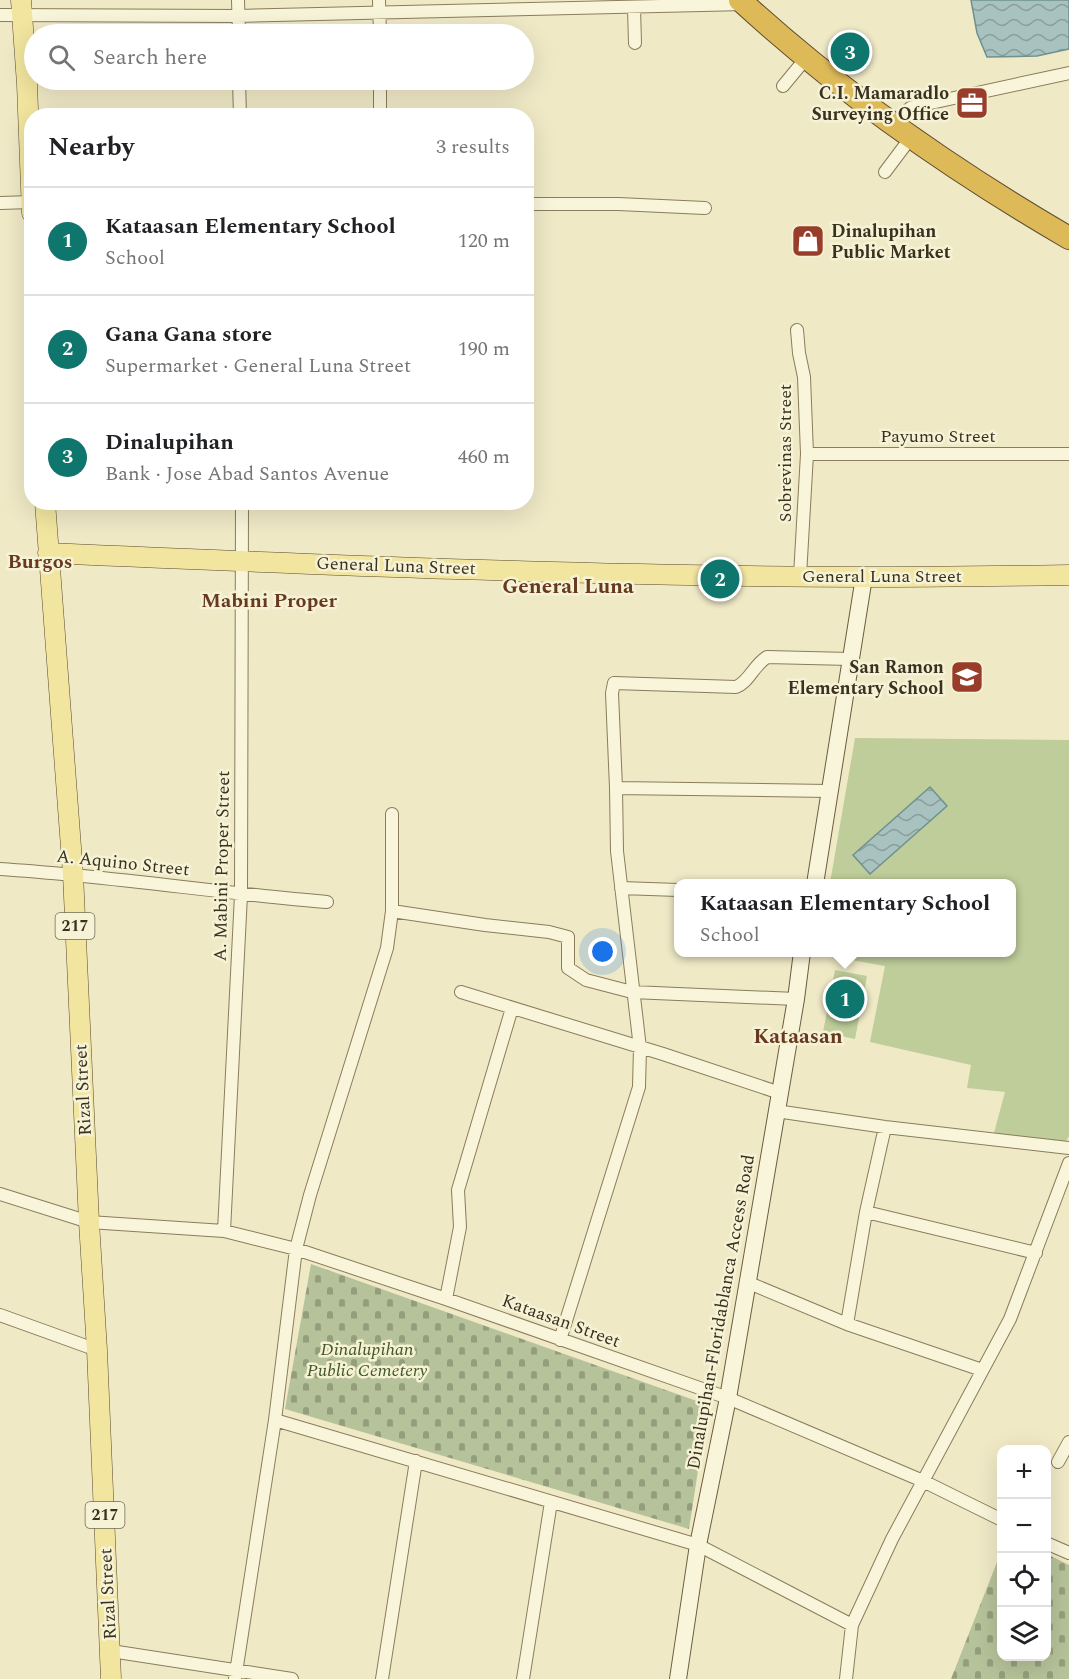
<!DOCTYPE html>
<meta charset="utf-8">
<style>
:root{--surface:#fff;--page:#f2f2f2;--text:#202124;--muted:#757577;--line:#e0e0e0;--accent:#0f766e}
body{margin:0;font-family:Spectral,serif;background:var(--page);color:var(--text)}
.controls{position:absolute;right:18px;bottom:18px;display:grid;overflow:hidden;border-radius:12px;box-shadow:0 6px 24px #0002}
.controls button{width:54px;height:54px;display:grid;place-items:center;padding:0;border:0;border-bottom:2px solid var(--line);background:var(--surface);color:var(--text);font:30px sans-serif}
.you{position:absolute;left:603px;top:952px;width:21px;height:21px;margin:-15px;border:4px solid #fff;border-radius:50%;background:#1a73e8;box-shadow:0 0 0 9px #1a73e833}
.badge{display:grid;place-items:center;width:39px;height:39px;border-radius:50%;background:var(--accent);color:#fff;font-size:20px;font-weight:700}
.pin{position:absolute;translate:-50% -50%;border:3px solid #fff;box-shadow:0 2px 6px #0006}
.popup{position:absolute;left:674px;top:879px;width:342px;height:78px;box-sizing:border-box;display:grid;place-content:center;border-radius:12px;background:var(--surface);filter:drop-shadow(0 2px 4px #0005);font-size:20px;white-space:nowrap;color:var(--muted)}
.popup b{font-size:22px;color:var(--text)}
.popup::after{content:'';position:absolute;left:50%;top:100%;margin-left:-12px;border:12px solid transparent;border-top-color:var(--surface)}
.list{margin:0;padding:0;list-style:none}
h2{display:flex;justify-content:space-between;align-items:center;height:78px;margin:0;padding:0 24px;font-size:26px}
h2 small{font-size:20px;font-weight:400;color:var(--muted)}
.list li{display:grid;grid-template-columns:39px 1fr auto;gap:18px;align-items:center;box-sizing:border-box;height:108px;padding:0 24px;border-top:2px solid var(--line)}
.list b{display:block;font-size:22px;white-space:nowrap}
.list p{margin:0;font-size:20px;white-space:nowrap;color:var(--muted)}
.list em{font-size:20px;font-style:normal;color:var(--muted)}
.icon{flex:none;width:33px;height:33px;fill:none;stroke:currentColor;stroke-width:2;stroke-linecap:round;stroke-linejoin:round}
.map{position:relative;flex:none;width:1069px;height:1679px;overflow:hidden}
.search{position:absolute;background:var(--surface);box-shadow:0 6px 24px #0002;left:24px;top:24px;width:510px;height:66px;display:flex;align-items:center;gap:15px;box-sizing:border-box;padding:0 21px;border-radius:33px;color:var(--muted);font-size:22px}
.panel{position:absolute;background:var(--surface);box-shadow:0 6px 24px #0002;left:24px;top:108px;width:510px;height:402px;border-radius:24px}
.map>svg:first-child{display:block}
</style>
<div class="map">
<svg width="1069" height="1679" viewBox="0 0 1069 1679">
<defs>
<pattern id="cemetery-stones" width="16" height="16" patternUnits="userSpaceOnUse" patternTransform="scale(1.5)"><rect width="16" height="16" fill="#b6c299"/><path d="M2 7V4a2 2 0 0 1 4 0v3zM10 15v-3a2 2 0 0 1 4 0v3z" fill="#959e7c"/></pattern>
<pattern id="water-waves" width="16" height="10" patternUnits="userSpaceOnUse" patternTransform="scale(1.5)"><rect width="16" height="10" fill="#a8c2bf"/><path d="M0 5q4-4 8 0t8 0" fill="none" stroke="#8a9e9b"/></pattern>
</defs>
<rect width="100%" height="100%" fill="#efe9c6"/>
<path fill="#becd9a" d="M855,738L1069,740V1136L1065,1143L994,1133L1005,1092L967,1088L971,1065L870,1042L885,966L818,954L1012,952V884L830,883Z
M835,970L867,976L855,1039L823,1032Z"/>
<path fill="url(#cemetery-stones)" d="M311,1264L708,1405L689,1529L285,1409Z
M1001,1552L1002,1656H1046L1047,1554L1069,1565V1679H951Z"/>
<path fill="url(#water-waves)" stroke="#6e918e" stroke-width="1.5" d="M971,0H1069V49L1037,56L987,57L977,33Z
M930,787L947,806L870,874L853,855Z"/>
<g fill="none" stroke-linecap="round" stroke-linejoin="round">
<g stroke="#8a7c5c" stroke-width="14">
<path id="street" d="M238,0L239,34
M379,0L380,34
M634,8L635,43
M0,15L238,16L745,4
M239,80L240,116
M783,86L807,57
M380,116V80
M895,124L910,108L917,106L1069,73
M885,172L912,136
M0,203L32,202
M526,204H618L705,208
M797,330L799,353L804,377L807,454L800,576
M807,454H1069
M616,788L829,791
M0,869C110,876 218,893 327,902
M621,888L678,890
M392,911L485,925L549,932L568,937V968L586,980L632,992L796,999
M461,992L663,1054L780,1093
M776,1111L885,1127L1069,1148
M0,1194L89,1222L224,1231L296,1249L446,1299L728,1398L923,1481L1002,1520
M866,1212L1036,1253
M224,1231L241,895L242,502
M749,1283L847,1324L982,1370
M446,1299L460,1227L458,1190L512,1008
M0,1315L97,1350
M847,1324L866,1212L885,1127
M560,1340L639,1087L640,1048L617,851L616,788L612,693L614,683L736,687C749,682 753,666 767,657L850,659
M275,1420L698,1545L852,1625L846,1679
M1058,1462L1069,1442
M1046,1543L1069,1553
M852,1625L892,1539L1010,1319L1069,1163
M111,1651L292,1679
M235,1679L275,1420L296,1249L310,1195L387,948L392,911V814
M382,1679L416,1461
M523,1679L551,1502"/>
</g>
<g stroke="#6c5d3f" stroke-width="18">
<path id="secondary" d="M815,884L864,577
M678,1679L698,1545L728,1398L796,999L802,952"/>
</g>
<g stroke="#584930" stroke-width="21">
<path id="primary" d="M21,0L27,84L32,213
M45,502L73,874L89,1222L97,1350L111,1679
M48,553C319,565 592,576 864,577C932,577 1001,576 1069,575"/>
</g>
<g stroke="#584930" stroke-width="24">
<path id="highway" d="M740,0C838,90 954,171 1069,238"/>
</g>
<use href="#street" stroke="#f9f5da" stroke-width="12"/>
<use href="#secondary" stroke="#f9f5da" stroke-width="16"/>
<use href="#primary" stroke="#f1e59f" stroke-width="20"/>
<use href="#highway" stroke="#ddb958" stroke-width="22"/>
</g>
<defs>
<g id="office-square" transform="scale(1.725)"><rect x="-9" y="-9" width="18" height="18" rx="4" fill="#993d2b" stroke="#f6f2d6"/><path d="M-6-3h4V-5.5h4V-3h4V5H-6ZM-1-4.5V-3h2v-1.5ZM-6 0V1H6V0Z" fill="#fff"/></g>
<g id="shop-square" transform="scale(1.725)"><rect x="-9" y="-9" width="18" height="18" rx="4" fill="#993d2b" stroke="#f6f2d6"/><path d="M-5-2.5h2.3a2.7 3.5 0 0 1 5.4 0H5L5.5 6h-11ZM-1.5-2.5h3a1.5 2.3 0 0 0-3 0Z" fill="#fff"/></g>
<g id="school-square" transform="scale(1.725)"><rect x="-9" y="-9" width="18" height="18" rx="4" fill="#993d2b" stroke="#f6f2d6"/><path d="M0-5L7-2L0 1L-7-2ZM-4 1L0 2.5L4 1V4Q0 6-4 4Z" fill="#fff"/></g>
</defs>
<g fill-rule="evenodd">
<use href="#office-square" x="972" y="103"/>
<use href="#shop-square" x="808" y="241"/>
<use href="#school-square" x="967" y="677"/>
</g>
<g text-anchor="middle" dominant-baseline="central" stroke-width="5" stroke-linejoin="round" paint-order="stroke">
<g fill="#f6f2d6" stroke="#726b56" stroke-width="1.5">
<rect x="55.5" y="913" width="39" height="26" rx="4.5"/>
<rect x="85.5" y="1502" width="39" height="26" rx="4.5"/>
</g>
<g font-size="16" font-weight="bold" fill="#3a311f">
<text x="75" y="926">217</text>
<text x="105" y="1515">217</text>
</g>
<g font-size="18" font-weight="bold" fill="#3a311f" stroke="#f6f2d6" text-anchor="end">
<text x="949" y="93">C.I. Mamaradlo<tspan x="949" dy="21">Surveying Office</tspan></text>
<text x="831" y="231" text-anchor="start">Dinalupihan<tspan x="831" dy="21">Public Market</tspan></text>
<text x="944" y="667">San Ramon<tspan x="944" dy="21">Elementary School</tspan></text>
</g>
<g font-size="18" fill="#3a311f" stroke="#f6f2d6">
<text x="938" y="436">Payumo Street</text>
<text transform="translate(785 453) rotate(-90)">Sobrevinas Street</text>
<text transform="translate(396 566) rotate(2)">General Luna Street</text>
<text x="882" y="576">General Luna Street</text>
<text transform="translate(123 863) rotate(6)">A. Aquino Street</text>
<text transform="translate(222 866) rotate(-89)">A. Mabini Proper Street</text>
<text transform="translate(83 1090) rotate(-93)">Rizal Street</text>
<text transform="translate(721 1312) rotate(-80)">Dinalupihan-Floridablanca Access Road</text>
<text transform="translate(561 1321) rotate(20)">Kataasan Street</text>
<text transform="translate(108 1594) rotate(-93)">Rizal Street</text>
</g>
<g font-size="18" font-style="italic" fill="#425726" stroke="#f6f2d6">
<text x="367" y="1349">Dinalupihan<tspan x="367" dy="21">Public Cemetery</tspan></text>
</g>
<g font-size="20" font-weight="bold" fill="#673a1f" stroke="#f6f2d6">
<text x="40" y="562">Burgos</text>
<text x="269" y="601">Mabini Proper</text>
</g>
<g font-size="21" font-weight="bold" fill="#673a1f" stroke="#f6f2d6">
<text x="568" y="587">General Luna</text>
<text x="798" y="1037">Kataasan</text>
</g>
</g>
</svg>
<div class="controls">
<button>+</button>
<button>−</button>
<button><svg class="icon" aria-label="locate" viewBox="0 0 24 24"><circle cx="12" cy="12" r="6"/><path d="M12 2v4M12 18v4M2 12h4M18 12h4"/></svg></button>
<button><svg class="icon" aria-label="layers" viewBox="0 0 24 24"><path d="M12 4l9 5-9 5-9-5zM3 14l9 5 9-5"/></svg></button>
</div>
<div class="you"></div>
<div class="pin badge" style="left:845px;top:999px">1</div>
<div class="popup"><b>Kataasan Elementary School</b>School</div>
<div class="pin badge" style="left:720px;top:579px">2</div>
<div class="pin badge" style="left:850px;top:52px">3</div>
<div class="search"><svg class="icon" aria-label="search" viewBox="0 0 24 24"><circle cx="10" cy="10" r="6"/><path d="M15 15l6 6"/></svg>Search here</div>
<section class="panel">
<h2>Nearby<small>3 results</small></h2>
<ul class="list">
<li><span class="badge">1</span><div><b>Kataasan Elementary School</b><p>School</p></div><em>120 m</em></li>
<li><span class="badge">2</span><div><b>Gana Gana store</b><p>Supermarket · General Luna Street</p></div><em>190 m</em></li>
<li><span class="badge">3</span><div><b>Dinalupihan</b><p>Bank · Jose Abad Santos Avenue</p></div><em>460 m</em></li>
</ul>
</section>
</div>
